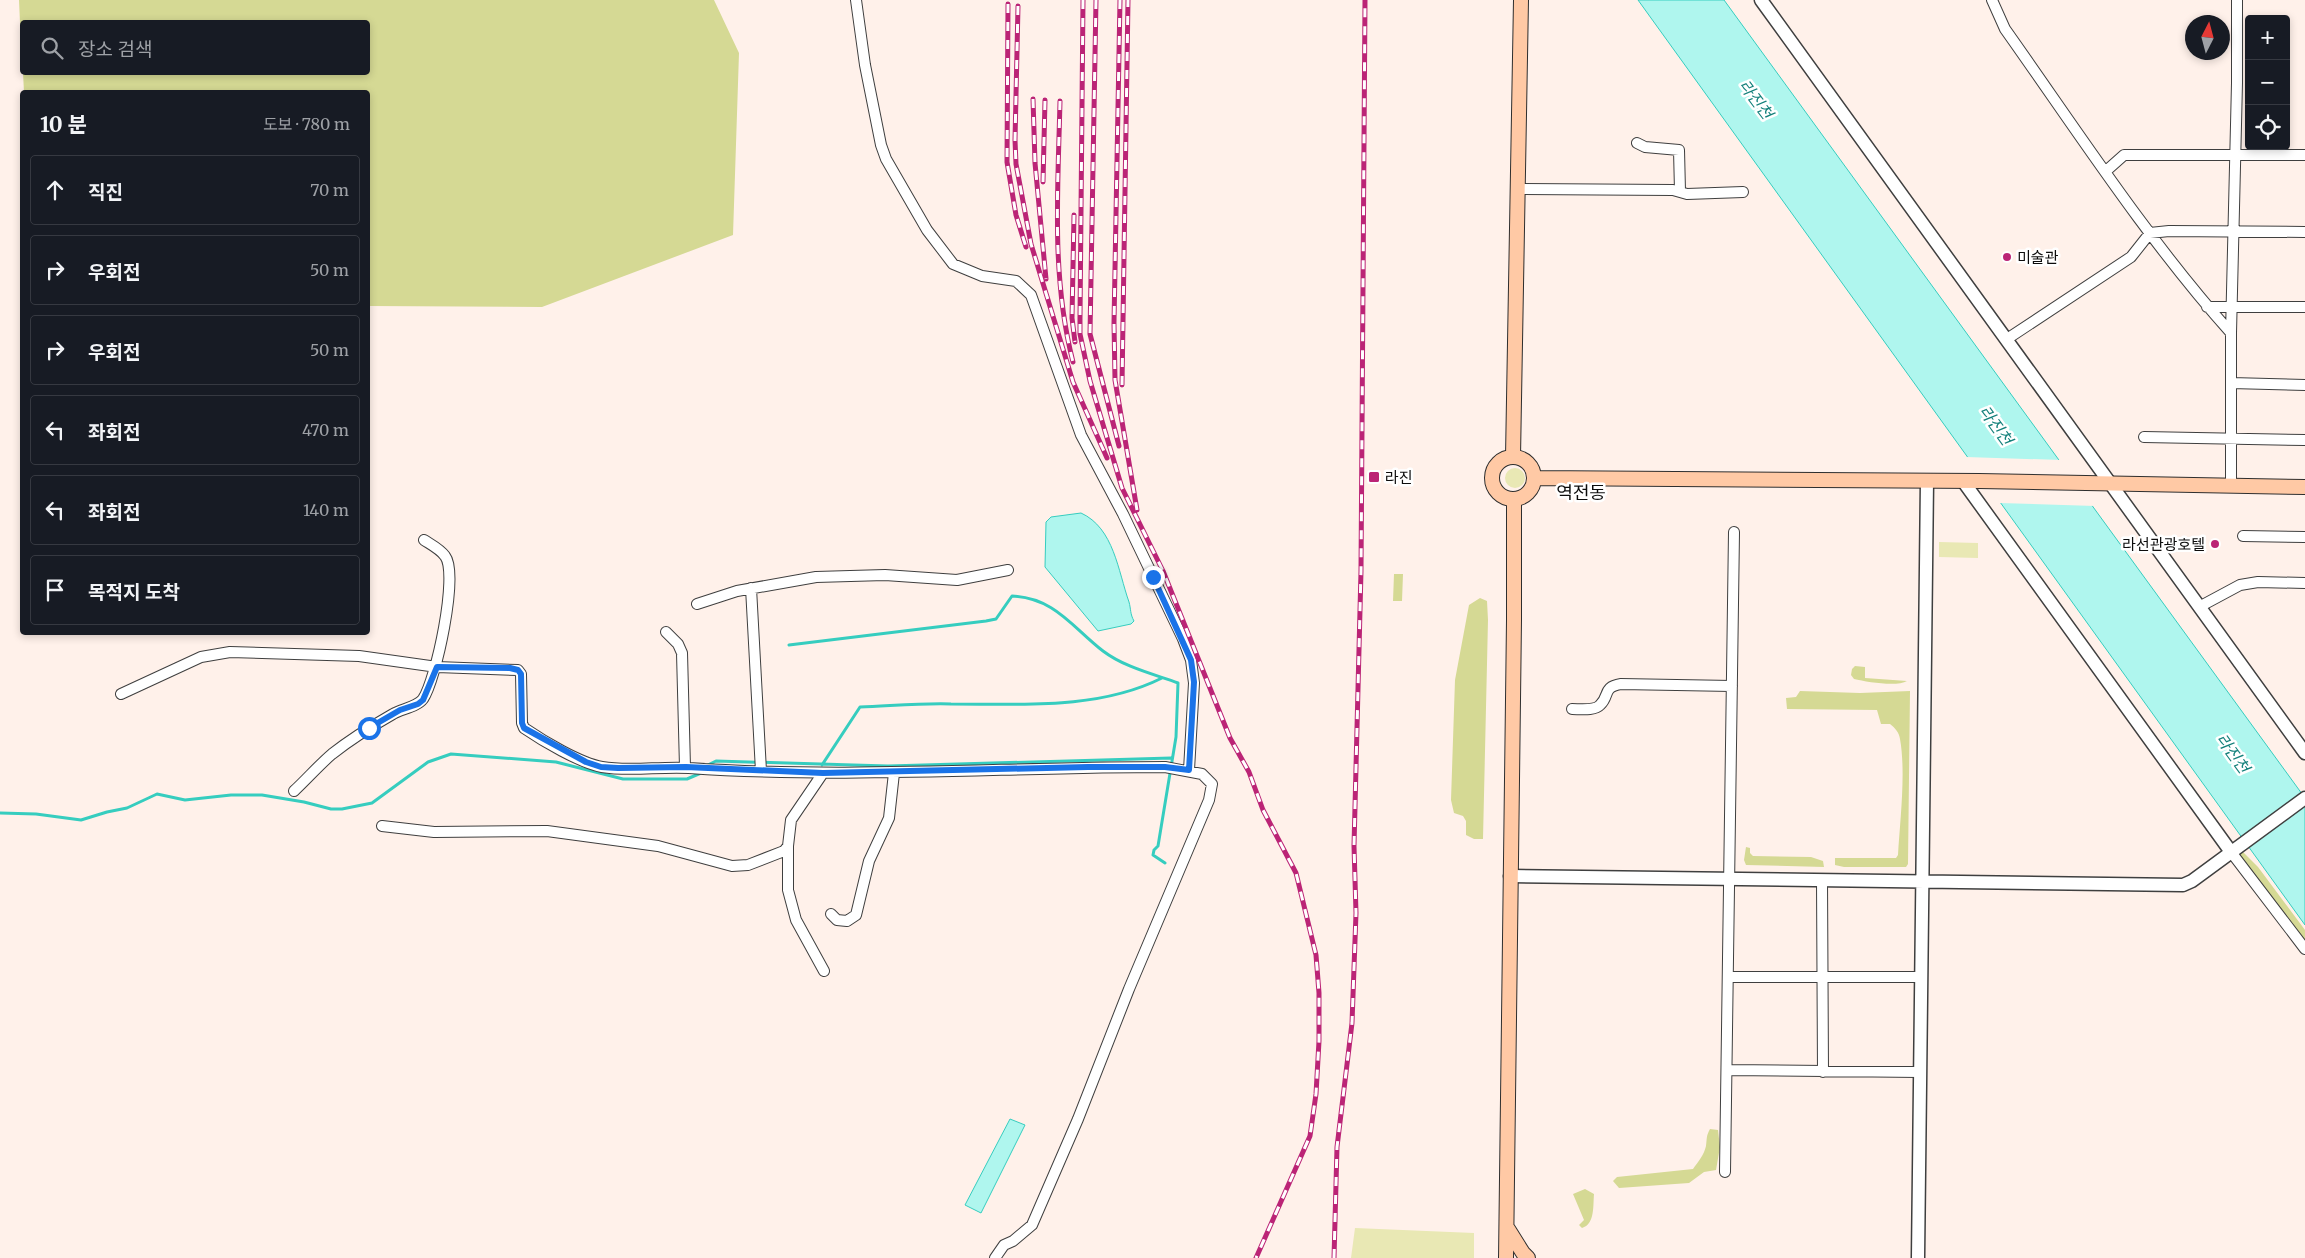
<!DOCTYPE html>
<html lang="ko">
<meta charset="utf-8">
<style>
:root{--surface:#171b24;--page:#242831;--text:#f1f3f6;--muted:#9ea1a6;--line:#363941}
body{margin:0;font-family:Merriweather,"Noto Sans KR",serif;background:var(--page);color:var(--text)}
.controls{position:absolute;right:15px;top:15px;display:grid;overflow:hidden;border-radius:5px;box-shadow:0 2px 8px #0003}
.controls button{width:45px;height:45px;display:grid;place-items:center;padding:0;border:0;border-bottom:1px solid var(--line);background:var(--surface);color:var(--text);font:25px sans-serif}
.compass{position:absolute;left:2185px;top:15px;width:45px;height:45px;border-radius:50%;background:var(--surface);box-shadow:0 2px 8px #0003;rotate:6deg}
.stop{position:absolute;width:15px;height:15px;margin:-11px;border:4px solid #1a73e8;border-radius:50%;background:#fff}
.stop.end{background:#1a73e8;border-color:#fff;box-shadow:0 1px 5px #0008}
.list{margin:0;padding:0;list-style:none}
h2{display:flex;justify-content:space-between;align-items:center;height:65px;margin:0;padding:0 20px;font-size:21px}
h2 small{font-size:16px;font-weight:400;color:var(--muted)}
.list li{display:grid;grid-template-columns:32px 1fr auto;gap:15px;align-items:center;box-sizing:border-box;height:70px;margin:0 10px 10px;padding:0 10px;border:1px solid var(--line);border-radius:5px}
.list b{display:block;font-size:19px;white-space:nowrap}
.list em{font-size:16px;font-style:normal;color:var(--muted)}
.icon{flex:none;width:28px;height:28px;fill:none;stroke:currentColor;stroke-width:2;stroke-linecap:round;stroke-linejoin:round}
.map{position:relative;flex:none;width:2305px;height:1258px;overflow:hidden}
.search{position:absolute;background:var(--surface);box-shadow:0 2px 8px #0003;left:20px;top:20px;width:350px;height:55px;display:flex;align-items:center;gap:12px;box-sizing:border-box;padding:0 18px;border-radius:5px;color:var(--muted);font-size:19px}
.panel{position:absolute;background:var(--surface);box-shadow:0 2px 8px #0003;left:20px;top:90px;width:350px;height:545px;border-radius:5px}
.map>svg:first-child{display:block}
</style>
<div class="map">
<svg width="2305" height="1258" viewBox="0 0 2305 1258">
<rect width="100%" height="100%" fill="#fff1ea"/>
<path fill="#e9e8b4" d="M1505 478a10 10 0 1 1 20 0a10 10 0 1 1-20 0Z
M1939,542L1978,543V558L1939,557Z
M1355,1228L1474,1233V1258H1351Z"/>
<path fill="#d5d994" d="M19,0H714L739,53L733,235L542,307L368,306V92H24L23,73L368,72V22H22V68Z
M1394,574H1403L1402,601H1393Z
M1480,598L1487,601L1488,620L1483,839H1474L1466,835V821L1463,816L1454,813L1451,800L1455,680L1469,605Z
M1855,666L1865,667V678L1907,681C1897,687 1867,682 1854,679L1851,675L1852,669Z
M1800,691L1860,693L1910,691L1908,864L1906,867H1844L1835,865V858H1896L1898,855C1900,821 1906,772 1900,739C1899,732 1895,728 1890,724H1881L1877,710L1787,709L1786,698L1796,697Z
M1746,847L1750,848V853L1753,856L1811,857L1823,861L1824,867L1746,865L1744,860Z
M2241,850L2258,867L2305,930V943L2242,858L2239,853Z
M1710,1129L1718,1130L1720,1147L1716,1170L1704,1172L1689,1183L1619,1188L1613,1181L1617,1177L1693,1169C1698,1162 1704,1155 1706,1146C1707,1139 1706,1136 1710,1129Z
M1585,1189L1594,1194C1593,1206 1595,1224 1582,1228L1579,1225L1584,1220L1573,1194Z"/>
<path fill="#aff6ee" stroke="#36cdbf" d="M1638,0H1724L2305,798V925Z
M1081,513C1114,528 1118,571 1129,602C1131,609 1130,614 1134,621L1131,624L1098,631L1045,567L1046,522L1051,517Z
M1010,1119L1025,1125L981,1213L965,1205Z"/>
<path fill="#fff1ea" d="M1966,457L2062,460L2095,506L1999,503Z"/>
<g fill="none" stroke-linecap="round" stroke-linejoin="round">
<path stroke="#36cdbf" stroke-width="3" d="M789,645L986,621L996,619L1012,596C1055,598 1072,627 1103,651C1124,667 1153,674 1178,683L1176,737L1158,846L1154,850L1153,855L1165,863
M822,765L860,707C890,706 921,703 951,704C1021,704 1098,710 1162,678
M706,766L716,761L888,766L1171,758
M0,813L36,814L81,820L107,812L127,808L157,794L185,800L231,795H262L304,802L331,809H342L372,803L428,762L451,754L556,762L623,779H687L701,773"/>
<g stroke="#3f3f3f" stroke-width="12">
<path id="minor" d="M856,0L865,65L881,145L886,159L927,230L953,264L982,276L1016,281L1031,295L1081,435L1123,514L1183,639L1191,660L1194,683L1189,770
M1992,0L2005,29C2078,132 2147,239 2231,333V486
M1637,143L1645,147L1679,150L1680,191
M2106,171L2124,155H2305
M1518,189L1673,190L1687,194L1743,192
M2207,307H2305
M2231,333L2237,83V0
M2007,339L2131,257L2150,233L2169,231L2305,232
M2231,383L2305,385
M2144,437L2305,440
M2243,536L2305,537
M751,588L761,771
M697,604L737,591L816,577L885,575L957,580L1008,570
M2199,607L2240,585L2258,582L2305,583
M666,632L678,644L682,653L685,767
M121,694L201,657L230,652L359,656L437,667L518,670L521,674L522,723L524,728C543,741 580,763 602,767C630,772 660,766 689,768C847,779 1006,767 1165,767L1202,774L1212,784L1209,800L1129,989L1078,1119L1032,1225L1013,1241L1004,1245L995,1258
M1572,709C1580,709 1595,711 1600,705C1610,696 1602,687 1621,684L1732,686
M294,791C307,779 319,765 332,754C351,739 372,726 393,714C401,709 417,707 423,699C436,680 459,574 445,556C440,549 430,544 424,540
M382,826L434,832L547,831L658,846L732,866L748,865L784,851L788,846L791,820L823,773
M788,846V890L796,920L824,971
M2231,852L2305,949
M1822,880L1823,1072
M831,914L837,920L847,921L856,915L869,861L889,818L894,773
M1728,977H1921
M1727,1070L1920,1072
M1725,1172L1734,532"/>
</g>
<g stroke="#3f3f3f" stroke-width="15">
<path id="tertiary" d="M1761,0L2305,753
M1963,481L2231,852
M1510,876L2183,885L2192,881L2305,798
M1918,1258L1927,481"/>
</g>
<g stroke="#2e2e2e" stroke-width="16">
<path id="secondary" d="M1492 478a21 21 0 1 1 42 0a21 21 0 1 1-42 0Z
M1513,457L1521,0
M1535,478L1979,481L2305,487
M1508,1229L1523,1253L1528,1258
M1506,1258L1514,620V500"/>
</g>
<use href="#minor" stroke="#fff" stroke-width="10"/>
<use href="#tertiary" stroke="#fff" stroke-width="12"/>
<use href="#secondary" stroke="#ffc9a5" stroke-width="14"/>
<g stroke="#bb2476" stroke-width="5">
<path id="rail" d="M1083,0L1080,318V334L1090,381L1122,488L1163,571L1230,738L1249,772L1263,810L1296,873L1316,955L1319,993V1041L1316,1094L1310,1136L1256,1258
M1096,0L1090,334L1119,446
M1120,0L1114,323L1115,380L1137,510
M1008,4L1007,162L1016,215L1026,247
M1018,6L1015,140L1016,164L1031,244L1073,382L1107,458
M1033,99L1035,163L1046,279
M1060,101C1058,189 1051,276 1073,362
M1043,182L1045,100
M1074,215L1072,318L1075,342
M1122,385L1128,0
M1334,1258L1337,1147L1352,1023L1356,913L1354,846L1361,571L1365,0"/>
</g>
<use href="#rail" stroke="#fff" stroke-width="3" stroke-dasharray="9" stroke-linecap="butt"/>
</g>
<g fill="none" stroke-linecap="round" stroke-linejoin="round">
<path stroke="#1a73e8" stroke-width="6" d="M369,728L400,710L418,704L423,700L437,667L510,668L518,670L521,674L522,723L524,728L586,762L601,767L618,768L686,767L823,773L1088,767H1165L1189,770L1194,682L1191,660L1153,577"/>
</g>
<g fill="#bb2476" stroke="#fff" stroke-width="2">
<circle cx="2007" cy="257" r="5"/>
<rect x="1368" y="471" width="12" height="12" rx="2.5"/>
<circle cx="2215" cy="544" r="5"/>
</g>
<g text-anchor="middle" dominant-baseline="central" stroke-width="5" stroke-linejoin="round" paint-order="stroke">
<g font-size="15" fill="#0c0c0c" stroke="#fff" text-anchor="start">
<text x="2017" y="257">미술관</text>
<text x="1385" y="477">라진</text>
<text x="2205" y="544" text-anchor="end">라선관광호텔</text>
</g>
<g font-size="16" font-style="italic" fill="#14817b" stroke="#fff">
<text transform="translate(1756 99) rotate(53)">라진천</text>
<text transform="translate(1996 425) rotate(54)">라진천</text>
<text transform="translate(2233 753) rotate(54)">라진천</text>
</g>
<g font-size="18" fill="#0c0c0c" stroke="#fff">
<text x="1581" y="492">역전동</text>
</g>
</g>
</svg>
<div class="controls">
<button>+</button>
<button>−</button>
<button><svg class="icon" aria-label="locate" viewBox="0 0 24 24"><circle cx="12" cy="12" r="6"/><path d="M12 2v4M12 18v4M2 12h4M18 12h4"/></svg></button>
</div>
<svg class="compass" viewBox="-18 -18 36 36"><path d="M0-13l5 13h-10z" fill="#e53935"/><path d="M0 13l5-13h-10z" fill="#9ea1a6"/></svg>
<div class="stop" style="left:369px;top:728px"></div>
<div class="stop end" style="left:1153px;top:577px"></div>
<div class="search"><svg class="icon" aria-label="search" viewBox="0 0 24 24"><circle cx="10" cy="10" r="6"/><path d="M15 15l6 6"/></svg>장소 검색</div>
<section class="panel">
<h2>10 분<small>도보 · 780 m</small></h2>
<ul class="list">
<li><svg class="icon" aria-label="ahead" viewBox="0 0 24 24"><path d="M12 20V5M6 11l6-6 6 6"/></svg><div><b>직진</b></div><em>70 m</em></li>
<li><svg class="icon" aria-label="right" viewBox="0 0 24 24"><path d="M7 20v-9h11M14 6l5 5-5 5"/></svg><div><b>우회전</b></div><em>50 m</em></li>
<li><svg class="icon" aria-label="right" viewBox="0 0 24 24"><path d="M7 20v-9h11M14 6l5 5-5 5"/></svg><div><b>우회전</b></div><em>50 m</em></li>
<li><svg class="icon" aria-label="left" viewBox="0 0 24 24"><path d="M17 20v-9H6M10 6l-5 5 5 5"/></svg><div><b>좌회전</b></div><em>470 m</em></li>
<li><svg class="icon" aria-label="left" viewBox="0 0 24 24"><path d="M17 20v-9H6M10 6l-5 5 5 5"/></svg><div><b>좌회전</b></div><em>140 m</em></li>
<li><svg class="icon" aria-label="arrive" viewBox="0 0 24 24"><path d="M6 21V4h12l-3 4 3 4H6"/></svg><div><b>목적지 도착</b></div></li>
</ul>
</section>
</div>
